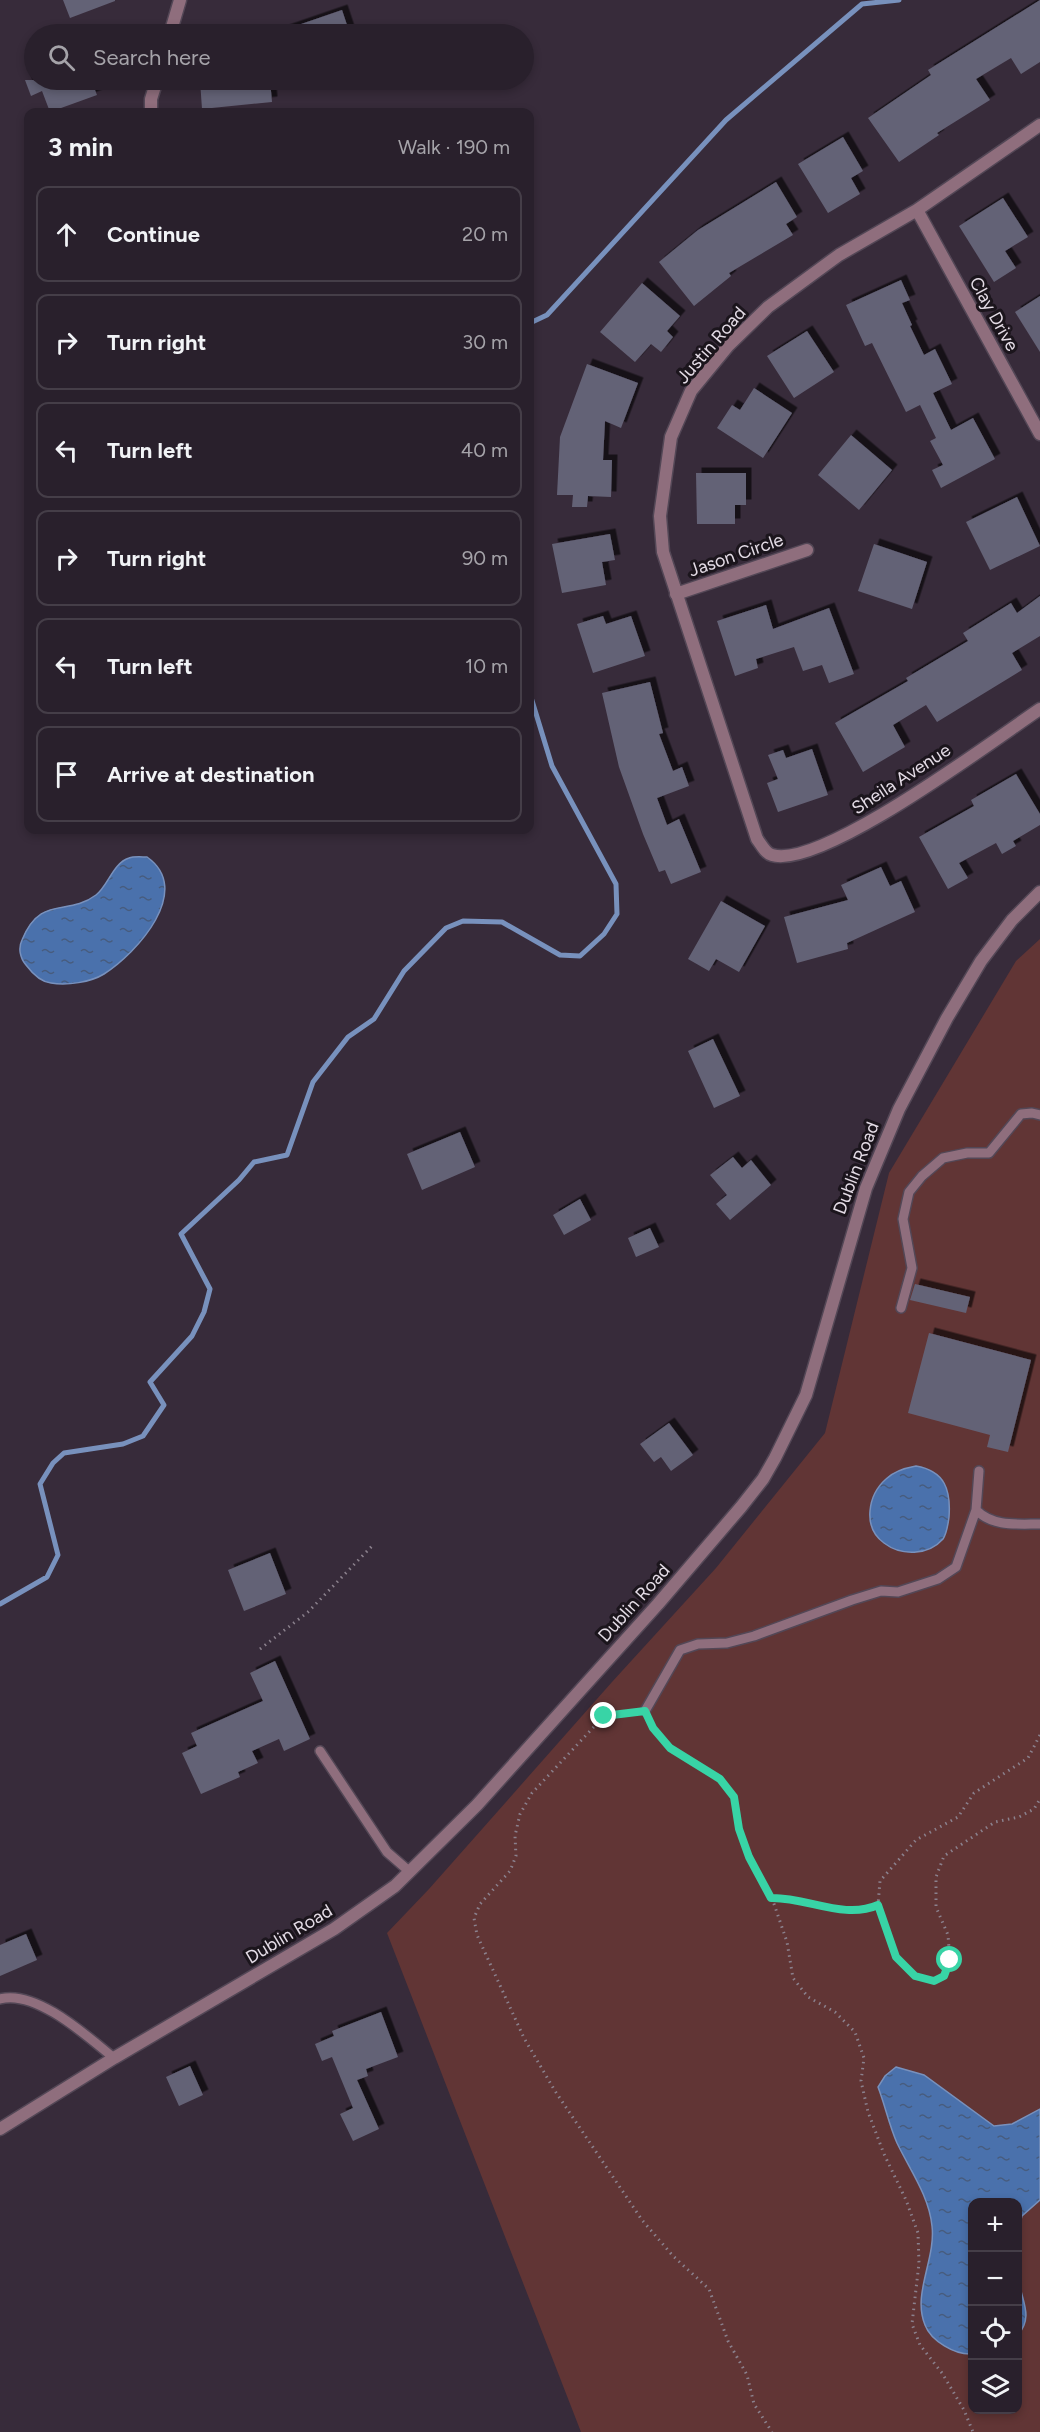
<!DOCTYPE html>
<meta charset="utf-8">
<style>
:root{--surface:#29202c;--page:#352d38;--text:#f1f3f6;--muted:#a5a3a9;--line:#453e48}
body{margin:0;font-family:Figtree,sans-serif;background:var(--page);color:var(--text)}
.controls{position:absolute;right:18px;bottom:18px;display:grid;overflow:hidden;border-radius:12px;box-shadow:0 3px 9px #0003}
.controls button{width:54px;height:54px;display:grid;place-items:center;padding:0;border:0;border-bottom:2px solid var(--line);background:var(--surface);color:var(--text);font:30px sans-serif}
.stop{position:absolute;width:18px;height:18px;margin:-14px;border:4px solid #38d4a6;border-radius:50%;background:#fff}
.stop.end{background:#38d4a6;border-color:#fff;box-shadow:0 2px 6px #0008}
.list{margin:0;padding:0;list-style:none}
h2{display:flex;justify-content:space-between;align-items:center;height:78px;margin:0;padding:0 24px;font-size:26px}
h2 small{font-size:20px;font-weight:400;color:var(--muted)}
.list li{display:grid;grid-template-columns:39px 1fr auto;gap:18px;align-items:center;box-sizing:border-box;height:96px;margin:0 12px 12px;padding:0 12px;border:2px solid var(--line);border-radius:12px}
.list b{display:block;font-size:22px;white-space:nowrap}
.list em{font-size:20px;font-style:normal;color:var(--muted)}
.icon{flex:none;width:33px;height:33px;fill:none;stroke:currentColor;stroke-width:2;stroke-linecap:round;stroke-linejoin:round}
.map{position:relative;flex:none;width:1040px;height:2432px;overflow:hidden}
.search{position:absolute;background:var(--surface);box-shadow:0 3px 9px #0003;left:24px;top:24px;width:510px;height:66px;display:flex;align-items:center;gap:15px;box-sizing:border-box;padding:0 21px;border-radius:33px;color:var(--muted);font-size:22px}
.panel{position:absolute;background:var(--surface);box-shadow:0 3px 9px #0003;left:24px;top:108px;width:510px;height:726px;border-radius:12px}
.map>svg:first-child{display:block}
</style>
<div class="map">
<svg width="1040" height="2432" viewBox="0 0 1040 2432">
<defs>
<pattern id="water-ripples" width="26" height="14" patternUnits="userSpaceOnUse" patternTransform="scale(1.5)"><rect width="26" height="14" fill="#4a71ac"/><path d="M2 4q2-2 4 0t4 0M15 11q2-2 4 0t4 0" fill="none" stroke="#475c7e"/></pattern>
<filter id="shadow"><feDropShadow dx="5.5" dy="-5.5" stdDeviation="0" flood-color="#0009"/></filter>
</defs>
<rect width="100%" height="100%" fill="#372b3a"/>
<path fill="#613535" fill-rule="evenodd" d="M1040,939V2432H581L387,1933L429,1889L612,1682L716,1568L825,1433L889,1173L1016,961ZM972,2202H1018V2410H972Z"/>
<path fill="url(#water-ripples)" stroke="#7891bd" stroke-width="1.5" d="M147,857C194,890 137,953 104,974C91,982 67,986 51,983C41,982 32,973 26,965C20,958 18,948 22,940C41,894 67,917 96,895C108,886 113,863 129,858C134,856 142,857 147,857Z
M916,1466C945,1471 951,1490 949,1517C948,1524 947,1533 943,1539C928,1556 901,1556 884,1543C862,1527 868,1495 886,1479C894,1471 905,1468 916,1466Z
M896,2067L924,2075L994,2126L1012,2124L1040,2109V2200L1022,2216L1018,2230V2202H972V2354C955,2355 931,2341 925,2325C912,2294 936,2259 932,2226C929,2196 910,2170 897,2143C889,2125 885,2105 878,2087L885,2076Z
M1018,2253C1018,2264 1018,2276 1020,2287C1024,2305 1032,2318 1018,2335Z"/>
<g fill="none" stroke-linecap="round" stroke-linejoin="round">
<path stroke="#7891bd" stroke-width="5" d="M530,323L547,315L726,120L862,4L899,0
M0,1604L47,1577L58,1555L40,1484L53,1463L64,1453L123,1444L143,1436L164,1405L150,1382L192,1336L204,1312L210,1289L181,1234L239,1180L254,1162L287,1155L313,1082L348,1037L374,1019L404,971L446,928L463,921L502,922L560,955L580,956L604,934L617,914L616,884L552,766L530,694"/>
</g>
<path fill="#646276" filter="url(#shadow)" d="M63,0H115V1L70,18Z
M1040,0V62L1021,74L1011,58L976,79L990,100L937,133L939,135L899,162L868,118L931,75L928,70Z
M342,10L350,34H278V32Z
M25,80H91L97,95L50,112L42,91L31,96Z
M200,80H270L272,102L202,109Z
M843,137L863,171L851,178L860,194L828,213L798,164Z
M776,182L797,217L786,224L793,235L729,273L731,276L694,306L659,262L698,230Z
M1003,198L1028,237L1005,251L1016,268L994,282L959,226Z
M901,280L910,300L902,303L912,325L910,326L924,355L935,349L952,384L933,393L951,430L973,418L995,459L941,488L932,470L943,465L930,441L936,438L920,405L906,412L872,343L865,346L846,305Z
M642,283L680,316L667,331L673,337L661,352L651,344L635,362L600,332Z
M1040,296V352L1015,312Z
M807,331L834,372L794,398L767,356Z
M587,364L638,383L621,428L605,421L603,460H612L611,497L588,496L587,507H572L573,495H557L560,437Z
M754,388L792,413L763,458L717,428L732,405L740,410Z
M851,435L892,470L859,510L818,475Z
M696,473H746V505H735V524H697Z
M1017,497L1040,546L990,570L966,522Z
M610,534L615,560L602,562L606,585L562,593L552,544Z
M874,544L927,562L912,609L858,591Z
M1040,596V636L1012,653L1022,670L937,722L926,705L893,725L905,747L863,772L835,723L908,681L906,678L968,641L963,633L1011,603L1017,613Z
M766,605L773,629L829,608L854,674L829,683L822,665L803,671L794,647L756,659L758,668L735,676L717,621Z
M603,616L606,624L631,616L645,656L593,673L577,624Z
M650,682L663,733L659,734L673,771L682,767L689,786L657,798L667,825L679,819L701,872L671,884L665,870L659,872L643,834L619,767L602,693Z
M812,749L828,795L778,812L767,783L778,779L768,755L783,750L786,758Z
M1016,774L1040,814V825L1013,841L1016,846L1002,854L996,843L959,863L968,878L948,889L919,837L974,806L971,800Z
M881,867L890,886L901,881L915,912L847,943L848,949L797,963L784,917L848,900L841,885Z
M721,901L765,926L739,972L716,959L709,971L688,959Z
M713,1039L740,1096L714,1108L688,1051Z
M460,1132L475,1167L422,1190L407,1154Z
M733,1157L742,1168L751,1160L771,1185L730,1220L716,1204L727,1195L710,1175Z
M580,1199L591,1220L564,1235L553,1215Z
M650,1228L659,1247L636,1257L628,1238Z
M915,1284L970,1297L966,1313L910,1300Z
M929,1333L1031,1360L1008,1452L987,1447L990,1435L908,1413Z
M669,1423L693,1455L671,1471L661,1457L654,1462L640,1444Z
M270,1553L286,1594L244,1611L228,1570Z
M275,1661L310,1739L284,1751L279,1739L252,1751L258,1763L238,1772L240,1777L201,1794L182,1753L197,1746L191,1733L263,1701L250,1673Z
M26,1934L37,1960L0,1976V1945Z
M381,2012L398,2057L366,2069L368,2076L357,2080L379,2129L353,2141L340,2114L353,2108L332,2057L322,2061L315,2044L334,2036L332,2031Z
M190,2066L203,2095L179,2106L166,2077Z"/>
<g fill="none" stroke-linecap="round" stroke-linejoin="round">
<g stroke="#534756" stroke-width="12">
<path id="service" d="M901,1308L912,1268L903,1219L909,1192L922,1176L943,1158L967,1153H989L1021,1114L1032,1113L1040,1115
M979,1471L976,1510C993,1527 1017,1524 1040,1524
M645,1711L680,1650L698,1644L727,1643L754,1636L852,1600L881,1591L898,1592L938,1579L956,1567L976,1510
M320,1751L387,1852L410,1872
M0,1999C36,1989 88,2037 114,2058"/>
</g>
<g stroke="#534756" stroke-width="15">
<path id="minor" d="M170,34L180,0
M151,112V99L157,80
M1040,125L917,210L839,255L768,307L728,346L691,391L671,437L660,516L663,552L757,839C761,844 765,853 772,855C821,870 995,739 1040,709
M917,210L1040,434
M676,594L807,550
M0,2129L114,2058L334,1929L395,1886L477,1805L658,1604L741,1507L763,1479L775,1458L806,1395L866,1188L899,1109L947,1018L981,961L1012,920L1040,892"/>
</g>
<path stroke="#8b818d" stroke-width="3" stroke-dasharray="1.5 4.5" stroke-linecap="butt" d="M260,1649L308,1612L373,1545
M631,1714L604,1716L532,1793L520,1814L515,1836L516,1856L510,1871L480,1904L474,1918L477,1935L524,2038L555,2091L642,2220L673,2256L709,2289L728,2341L747,2375L754,2404L772,2432
M651,1723L670,1748L720,1779L734,1797L739,1829L749,1857L772,1898L787,1942L793,1978L808,1997L835,2012L855,2032L864,2058L861,2081L868,2112L884,2154L906,2200L918,2233L919,2263L912,2324L920,2345L942,2373L964,2410L973,2432
M1040,1735L1028,1758L974,1793L958,1817L916,1840L880,1881L878,1905L896,1957L915,1976L934,1981L944,1976L950,1961L948,1935L936,1907V1877L944,1856L995,1822L1019,1817L1034,1809L1040,1799
M772,1898C807,1897 844,1920 878,1905"/>
<use href="#service" stroke="#8f6e7d" stroke-width="9"/>
<use href="#minor" stroke="#8f6e7d" stroke-width="12"/>
</g>
<g fill="none" stroke-linecap="round" stroke-linejoin="round">
<path stroke="#38d4a6" stroke-width="8" d="M604,1716L645,1711L653,1728L670,1748L720,1779L734,1797L739,1829L749,1857L771,1898C807,1897 844,1920 878,1905L896,1957L915,1976L934,1981L944,1976L950,1960"/>
</g>
<g text-anchor="middle" dominant-baseline="central" stroke-width="6" stroke-linejoin="round" paint-order="stroke">
<g font-size="18" fill="#e4dce6" stroke="#1b151c">
<text transform="translate(994 314) rotate(61)">Clay Drive</text>
<text transform="translate(711 345) rotate(-49)">Justin Road</text>
<text transform="translate(736 555) rotate(-19)">Jason Circle</text>
<text transform="translate(901 779) rotate(-33)">Sheila Avenue</text>
<text transform="translate(856 1168) rotate(-69)">Dublin Road</text>
<text transform="translate(634 1603) rotate(-48)">Dublin Road</text>
<text transform="translate(289 1934) rotate(-31)">Dublin Road</text>
</g>
</g>
</svg>
<div class="controls">
<button>+</button>
<button>−</button>
<button><svg class="icon" aria-label="locate" viewBox="0 0 24 24"><circle cx="12" cy="12" r="6"/><path d="M12 2v4M12 18v4M2 12h4M18 12h4"/></svg></button>
<button><svg class="icon" aria-label="layers" viewBox="0 0 24 24"><path d="M12 4l9 5-9 5-9-5zM3 14l9 5 9-5"/></svg></button>
</div>
<div class="stop" style="left:950px;top:1960px"></div>
<div class="stop end" style="left:604px;top:1716px"></div>
<div class="search"><svg class="icon" aria-label="search" viewBox="0 0 24 24"><circle cx="10" cy="10" r="6"/><path d="M15 15l6 6"/></svg>Search here</div>
<section class="panel">
<h2>3 min<small>Walk · 190 m</small></h2>
<ul class="list">
<li><svg class="icon" aria-label="ahead" viewBox="0 0 24 24"><path d="M12 20V5M6 11l6-6 6 6"/></svg><div><b>Continue</b></div><em>20 m</em></li>
<li><svg class="icon" aria-label="right" viewBox="0 0 24 24"><path d="M7 20v-9h11M14 6l5 5-5 5"/></svg><div><b>Turn right</b></div><em>30 m</em></li>
<li><svg class="icon" aria-label="left" viewBox="0 0 24 24"><path d="M17 20v-9H6M10 6l-5 5 5 5"/></svg><div><b>Turn left</b></div><em>40 m</em></li>
<li><svg class="icon" aria-label="right" viewBox="0 0 24 24"><path d="M7 20v-9h11M14 6l5 5-5 5"/></svg><div><b>Turn right</b></div><em>90 m</em></li>
<li><svg class="icon" aria-label="left" viewBox="0 0 24 24"><path d="M17 20v-9H6M10 6l-5 5 5 5"/></svg><div><b>Turn left</b></div><em>10 m</em></li>
<li><svg class="icon" aria-label="arrive" viewBox="0 0 24 24"><path d="M6 21V4h12l-3 4 3 4H6"/></svg><div><b>Arrive at destination</b></div></li>
</ul>
</section>
</div>
